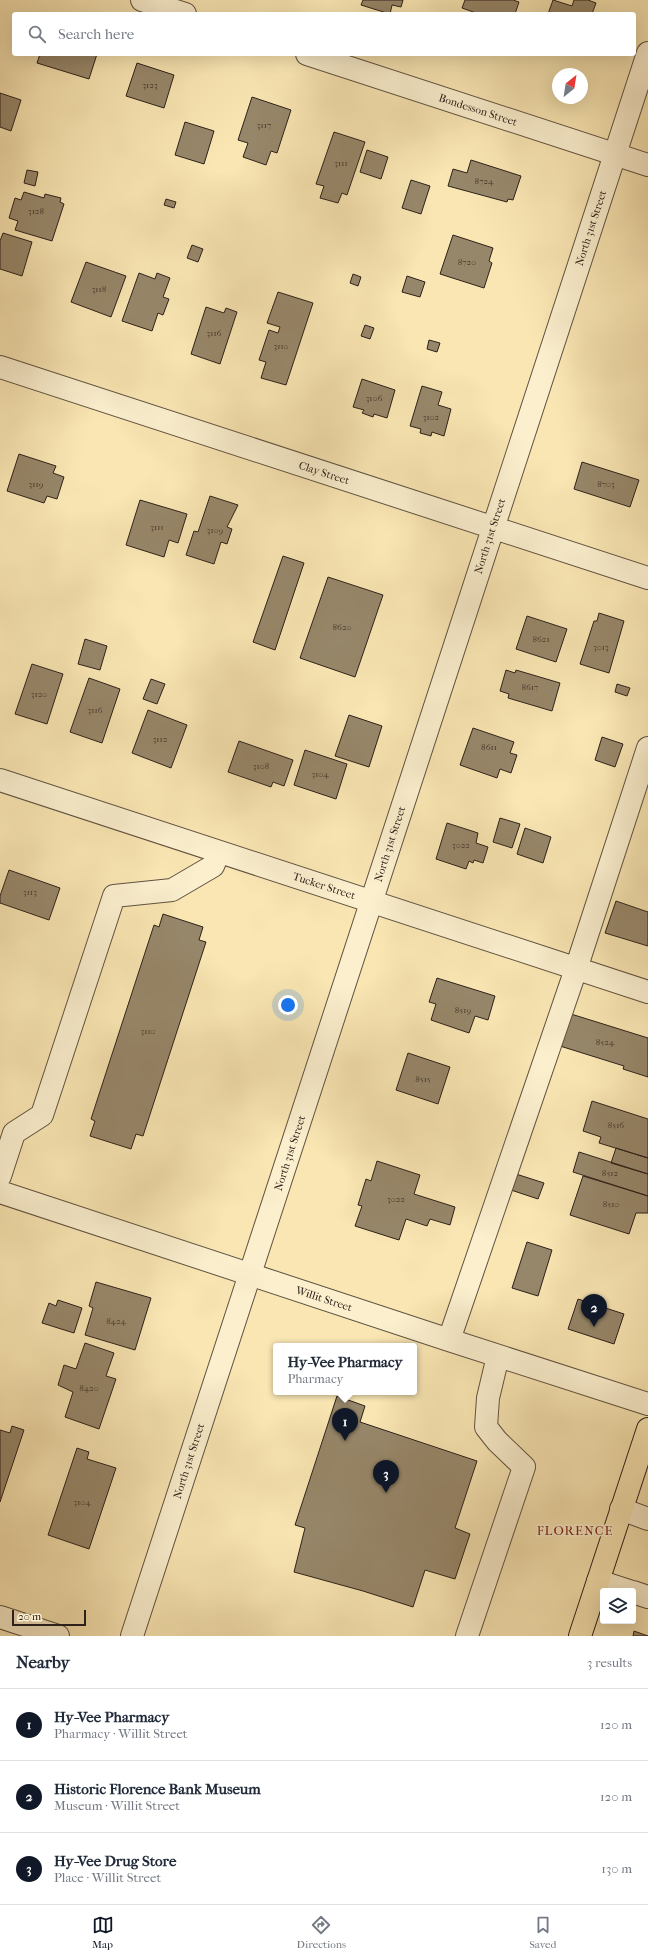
<!DOCTYPE html>
<meta charset="utf-8">
<style>
:root{--surface:#fff;--page:#f2f2f3;--text:#1f2937;--muted:#747a83;--line:#e0e1e3;--accent:#111827}
body{margin:0;font-family:"IM FELL French Canon",serif;background:var(--page);color:var(--text)}
.controls{position:absolute;right:12px;bottom:12px;display:grid;overflow:hidden;border-radius:4px;box-shadow:0 4px 16px #0002}
.controls button{width:36px;height:36px;display:grid;place-items:center;padding:0;border:0;border-bottom:1px solid var(--line);background:var(--surface);color:var(--text);font:20px sans-serif}
.compass{position:absolute;left:552px;top:68px;width:36px;height:36px;border-radius:50%;background:var(--surface);box-shadow:0 4px 16px #0002;rotate:30deg}
.scale{position:absolute;left:12px;bottom:10px;width:74px;box-sizing:border-box;padding-left:4px;border:2px solid #2d211a;border-top:0;font-size:11px;line-height:14px;white-space:nowrap;color:#2d211a;-webkit-text-stroke:3px #fbefce;paint-order:stroke}
.you{position:absolute;left:288px;top:1005px;width:14px;height:14px;margin:-10px;border:3px solid #fff;border-radius:50%;background:#1a73e8;box-shadow:0 0 0 6px #1a73e833}
.badge{display:grid;place-items:center;width:26px;height:26px;border-radius:50%;background:var(--accent);color:#fff;font-size:13px;font-weight:700}
.pin{position:absolute;translate:-50% -33px;filter:drop-shadow(0 1px 2px #0008)}
.pin::after{content:'';position:absolute;top:21px;width:14px;height:12px;background:inherit;clip-path:polygon(0 0,100% 0,50% 100%)}
.popup{position:absolute;left:273px;top:1343px;width:144px;height:52px;box-sizing:border-box;display:grid;place-content:center;border-radius:4px;background:var(--surface);filter:drop-shadow(0 1px 3px #0005);font-size:13px;white-space:nowrap;color:var(--muted)}
.popup b{font-size:15px;color:var(--text)}
.popup::after{content:'';position:absolute;left:50%;top:100%;margin-left:-8px;border:8px solid transparent;border-top-color:var(--surface)}
.list{margin:0;padding:0;list-style:none}
h2{display:flex;justify-content:space-between;align-items:center;height:52px;margin:0;padding:0 16px;font-size:17px}
h2 small{font-size:13px;font-weight:400;color:var(--muted)}
.list li{display:grid;grid-template-columns:26px 1fr auto;gap:12px;align-items:center;box-sizing:border-box;height:72px;padding:0 16px;border-top:1px solid var(--line)}
.list b{display:block;font-size:15px;white-space:nowrap}
.list p{margin:0;font-size:13px;white-space:nowrap;color:var(--muted)}
.list em{font-size:13px;font-style:normal;color:var(--muted)}
.icon{flex:none;width:22px;height:22px;fill:none;stroke:currentColor;stroke-width:2;stroke-linecap:round;stroke-linejoin:round}
.map{position:relative;flex:none;width:648px;height:1636px;overflow:hidden}
.search{position:absolute;background:var(--surface);box-shadow:0 4px 16px #0002;left:12px;right:12px;top:12px;height:44px;display:flex;align-items:center;gap:10px;box-sizing:border-box;padding:0 14px;border-radius:4px;color:var(--muted);font-size:15px}
.sheet{height:268px;background:var(--surface)}
nav{display:flex;justify-content:space-around;align-items:center;box-sizing:border-box;height:56px;border-top:1px solid var(--line);background:var(--surface);font-size:11px;color:var(--muted)}
nav a{display:grid;justify-items:center;gap:2px}
nav .on{color:var(--accent)}
.map>svg:first-child{display:block}
</style>
<div class="map">
<svg width="648" height="1636" viewBox="0 0 648 1636">
<rect width="100%" height="100%" fill="#f9e6b3"/>
<filter id="stains"><feTurbulence type="fractalNoise" baseFrequency=".005" numOctaves="4"/><feColorMatrix values="0 0 0 0 .2 0 0 0 0 .09 0 0 0 0 .02 0 0 0 .5 -.17"/></filter>
<radialGradient id="worn" r=".72"><stop offset=".6" stop-color="#630" stop-opacity="0"/><stop offset="1" stop-color="#630" stop-opacity=".3"/></radialGradient>
<path fill="#97876a" stroke="#2d211a" d="M363,0H403L401,7L392,5L390,14L361,5Z
M465,0H513L519,2L515,14H479L462,8Z
M553,0L572,6L574,0H588L596,3L592,14H548Z
M40,54H97L89,79L37,63Z
M137,63L174,75L164,108L126,96Z
M0,93L21,100L11,131L0,127Z
M252,97L291,110L277,153L271,151L266,165L243,157L248,143L238,140Z
M185,122L214,131L204,164L175,155Z
M334,132L365,142L347,195L342,193L338,203L320,198L324,186L316,184Z
M367,150L388,157L381,179L360,172Z
M471,160L521,176L513,200L508,199L507,202L448,186L453,169L467,173Z
M27,170L38,172L35,186L24,183Z
M411,180L430,186L421,214L402,208Z
M24,192L44,198L45,194L61,198L60,202L64,204L52,241L15,230L18,221L9,218L15,198L21,200Z
M166,199L176,202L174,208L164,205Z
M3,233L32,242L22,276L0,269V241Z
M453,235L493,248L489,261L492,263L484,288L440,274Z
M192,245L203,249L198,262L187,258Z
M86,262L126,276L111,317L71,302Z
M139,273L155,279L157,273L170,278L163,297L169,299L163,315L158,313L152,331L122,321Z
M353,274L361,277L358,286L350,283Z
M407,276L425,282L420,297L402,292Z
M278,292L313,303L286,385L261,378L266,362L259,360L269,330L278,333L280,327L267,323Z
M206,307L224,313L226,308L237,312L220,364L191,354Z
M365,325L374,328L370,339L361,336Z
M429,340L440,343L437,352L427,349Z
M362,379L395,390L387,418L374,414L373,417L362,413L364,410L353,407Z
M422,386L442,392L438,405L451,409L444,436L432,432L431,436L420,433L421,429L410,426Z
M19,454L56,466L53,473L64,477L57,499L47,496L44,503L7,491Z
M582,462L639,480L630,507L574,489Z
M210,496L238,505L227,527L232,529L227,544L221,542L214,564L186,555L194,531L198,532Z
M140,500L187,514L178,543L169,540L164,557L126,545Z
M283,556L304,563L275,650L253,642Z
M328,577L383,595L355,677L300,658Z
M599,613L624,621L609,673L580,664L594,621H597Z
M527,616L567,629L556,662L516,649Z
M85,639L107,646L100,670L78,664Z
M32,664L63,674L47,724L15,714Z
M506,670L515,673L516,670L560,683L552,711L508,698L509,694L500,691Z
M89,678L120,689L102,743L70,732Z
M151,679L165,684L157,704L143,699Z
M617,684L630,688L627,696L615,692Z
M148,710L187,725L171,768L132,753Z
M349,715L382,726L369,767L335,756Z
M473,728L514,742L510,753L517,755L511,773L500,769L497,778L460,765Z
M602,737L623,744L615,767L595,760Z
M239,741L293,760L284,786L273,782L271,787L228,772Z
M305,750L347,764L336,799L294,785Z
M500,818L520,824L512,848L493,842Z
M447,823L478,833L476,843L488,847L483,863L474,860L473,863L469,861L466,869L436,859Z
M525,828L551,837L543,863L517,854Z
M9,870L60,888L49,920L0,903V896Z
M616,901L648,912V946L605,933Z
M163,914L203,927L199,940L206,942L143,1136L136,1134L131,1149L90,1136L95,1121L91,1119L154,925L159,927Z
M437,978L495,996L488,1020L475,1016L469,1033L431,1020L436,1004L429,1002Z
M571,1014L648,1038V1077L623,1069L624,1066L560,1046Z
M408,1053L450,1067L438,1104L396,1090Z
M592,1101L648,1119V1158L599,1143L601,1137L583,1131Z
M616,1148L648,1158V1174L611,1163Z
M579,1152L648,1174V1196L573,1172Z
M377,1161L420,1175L414,1194L455,1207L450,1225L430,1219L427,1226L406,1219L399,1240L355,1226L362,1206L358,1205L366,1179L371,1181Z
M516,1174L544,1183L538,1199L511,1190Z
M583,1176L648,1196V1213H636L629,1234L570,1215Z
M527,1242L552,1250L538,1296L512,1288Z
M96,1282L151,1298L135,1350L85,1335L93,1308L89,1306Z
M578,1299L624,1314L614,1344L568,1329Z
M58,1300L82,1308L74,1333L42,1323L49,1303L56,1306Z
M85,1343L114,1353L106,1376L116,1379L99,1429L65,1417L73,1392L58,1385L64,1365L76,1369Z
M337,1396L365,1406L360,1422L477,1461L455,1528L470,1534L455,1579L425,1570L413,1607L363,1591L294,1572L305,1528L295,1525Z
M12,1426L24,1430L0,1502V1430L10,1433Z
M77,1448L89,1452L87,1459L116,1468L89,1549L48,1535Z
M634,1631L648,1636H633Z"/>
<g fill="none" stroke-linecap="round" stroke-linejoin="round">
<g stroke="#605240" stroke-width="24">
<path id="minor" d="M142,0L185,14
M307,54L648,165
M0,367L648,578
M0,780L648,992
M0,1176L14,1133L42,1115L114,896L172,890L213,866L219,852
M0,1192L449,1340L648,1404
M449,1340L576,969L648,748
M621,1509L648,1519
M598,1581L629,1591
M633,1592L648,1597
M0,1617L58,1636
M132,1636L648,53
M467,1636L524,1467L497,1441L486,1427L488,1398L498,1356"/>
</g>
<g stroke="#2d211a" stroke-width="24">
<path id="highway" d="M580,1636L648,1429"/>
</g>
<use href="#minor" stroke="#fbefce" stroke-width="22"/>
<use href="#highway" stroke="#f9e6b3" stroke-width="22"/>
</g>
<g text-anchor="middle" dominant-baseline="central" stroke-width="3" stroke-linejoin="round" paint-order="stroke">
<g font-size="9" fill="#483a2e">
<text x="150" y="85">3123</text>
<text x="264" y="125">3117</text>
<text x="341" y="163">3111</text>
<text x="484" y="181">8724</text>
<text x="36" y="211">3128</text>
<text x="467" y="262">8720</text>
<text x="99" y="289">3118</text>
<text x="214" y="333">3116</text>
<text x="281" y="346">3110</text>
<text x="374" y="398">3106</text>
<text x="431" y="417">3102</text>
<text x="36" y="484">3119</text>
<text x="606" y="484">8703</text>
<text x="157" y="527">3111</text>
<text x="215" y="530">3109</text>
<text x="342" y="627">8620</text>
<text x="541" y="639">8621</text>
<text x="601" y="647">3013</text>
<text x="530" y="687">8617</text>
<text x="39" y="694">3120</text>
<text x="95" y="710">3116</text>
<text x="160" y="739">3112</text>
<text x="489" y="747">8611</text>
<text x="261" y="766">3108</text>
<text x="320" y="774">3104</text>
<text x="461" y="845">3022</text>
<text x="30" y="892">3113</text>
<text x="463" y="1010">8519</text>
<text x="148" y="1031">3110</text>
<text x="605" y="1042">8524</text>
<text x="423" y="1079">8515</text>
<text x="616" y="1125">8516</text>
<text x="610" y="1173">8512</text>
<text x="396" y="1199">3022</text>
<text x="611" y="1204">8510</text>
<text x="116" y="1321">8424</text>
<text x="89" y="1388">8420</text>
<text x="82" y="1502">3104</text>
</g>
<g font-size="11" fill="#2d211a" stroke="#fbefce">
<text transform="translate(478 110) rotate(18)">Bondesson Street</text>
<text transform="translate(591 228) rotate(-72)">North 31st Street</text>
<text transform="translate(324 473) rotate(18)">Clay Street</text>
<text transform="translate(490 536) rotate(-72)">North 31st Street</text>
<text transform="translate(390 844) rotate(-72)">North 31st Street</text>
<text transform="translate(324 886) rotate(18)">Tucker Street</text>
<text transform="translate(290 1153) rotate(-72)">North 31st Street</text>
<text transform="translate(324 1299) rotate(18)">Willit Street</text>
<text transform="translate(189 1461) rotate(-72)">North 31st Street</text>
</g>
<g font-size="13" letter-spacing="1" fill="#7a1f14" stroke="#fbefce">
<text x="575" y="1530">FLORENCE</text>
</g>
</g>
<rect width="100%" height="100%" filter="url(#stains)"/>
<rect width="100%" height="100%" fill="url(#worn)"/>
</svg>
<div class="controls">
<button><svg class="icon" aria-label="layers" viewBox="0 0 24 24"><path d="M12 4l9 5-9 5-9-5zM3 14l9 5 9-5"/></svg></button>
</div>
<svg class="compass" viewBox="-18 -18 36 36"><path d="M0-13l5 13h-10z" fill="#e53935"/><path d="M0 13l5-13h-10z" fill="#747a83"/></svg>
<div class="scale">20 m</div>
<div class="you"></div>
<div class="pin badge" style="left:345px;top:1441px">1</div>
<div class="popup"><b>Hy-Vee Pharmacy</b>Pharmacy</div>
<div class="pin badge" style="left:594px;top:1327px">2</div>
<div class="pin badge" style="left:386px;top:1493px">3</div>
<div class="search"><svg class="icon" aria-label="search" viewBox="0 0 24 24"><circle cx="10" cy="10" r="6"/><path d="M15 15l6 6"/></svg>Search here</div>
</div>
<section class="sheet">
<h2>Nearby<small>3 results</small></h2>
<ul class="list">
<li><span class="badge">1</span><div><b>Hy-Vee Pharmacy</b><p>Pharmacy · Willit Street</p></div><em>120 m</em></li>
<li><span class="badge">2</span><div><b>Historic Florence Bank Museum</b><p>Museum · Willit Street</p></div><em>120 m</em></li>
<li><span class="badge">3</span><div><b>Hy-Vee Drug Store</b><p>Place · Willit Street</p></div><em>130 m</em></li>
</ul>
</section>
<nav>
<a class="on"><svg class="icon" aria-label="map" viewBox="0 0 24 24"><path d="M3 6l6-2 6 2 6-2v14l-6 2-6-2-6 2zM9 4v14M15 6v14"/></svg>Map</a>
<a><svg class="icon" aria-label="directions" viewBox="0 0 24 24"><path d="M12 3l9 9-9 9-9-9zM9 14v-3h6M13 9l2 2-2 2"/></svg>Directions</a>
<a><svg class="icon" aria-label="saved" viewBox="0 0 24 24"><path d="M7 4h10v16l-5-4-5 4z"/></svg>Saved</a>
</nav>
